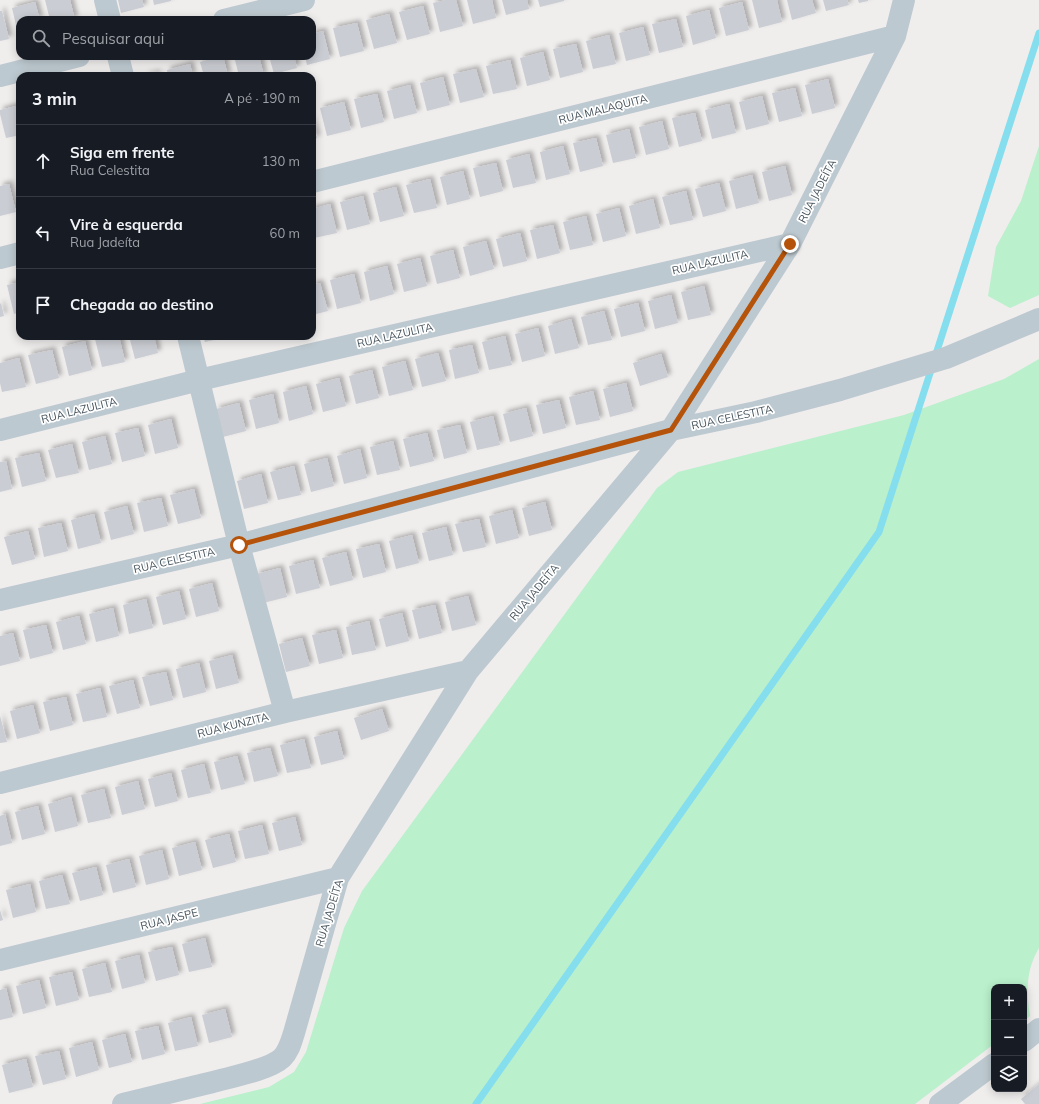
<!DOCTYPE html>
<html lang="pt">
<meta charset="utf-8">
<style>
:root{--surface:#171b24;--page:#20242c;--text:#f1f3f6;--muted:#9ea1a6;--line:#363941}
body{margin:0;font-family:Mulish,sans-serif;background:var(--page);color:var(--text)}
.controls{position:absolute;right:12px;bottom:12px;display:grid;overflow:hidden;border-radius:8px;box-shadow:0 2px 10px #0003}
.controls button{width:36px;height:36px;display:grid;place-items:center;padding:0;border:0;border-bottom:1px solid var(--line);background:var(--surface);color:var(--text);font:20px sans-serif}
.stop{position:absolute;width:12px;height:12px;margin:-9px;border:3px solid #b45309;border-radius:50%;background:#fff}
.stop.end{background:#b45309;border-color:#fff;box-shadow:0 1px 4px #0008}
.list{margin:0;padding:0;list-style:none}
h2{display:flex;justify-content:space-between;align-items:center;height:52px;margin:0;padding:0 16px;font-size:17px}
h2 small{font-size:13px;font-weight:400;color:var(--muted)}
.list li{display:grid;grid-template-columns:26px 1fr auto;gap:12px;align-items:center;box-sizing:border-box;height:72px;padding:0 16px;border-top:1px solid var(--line)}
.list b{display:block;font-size:15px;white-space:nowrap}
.list p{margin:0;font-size:13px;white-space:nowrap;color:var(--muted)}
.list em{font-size:13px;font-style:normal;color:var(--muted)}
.icon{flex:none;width:22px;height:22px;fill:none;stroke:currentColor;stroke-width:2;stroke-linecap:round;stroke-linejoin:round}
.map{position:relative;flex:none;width:1039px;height:1104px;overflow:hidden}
.search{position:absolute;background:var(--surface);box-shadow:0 2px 10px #0003;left:16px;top:16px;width:300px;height:44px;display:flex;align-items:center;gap:10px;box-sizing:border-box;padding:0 14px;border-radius:12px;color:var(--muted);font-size:15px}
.panel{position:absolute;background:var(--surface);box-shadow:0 2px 10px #0003;left:16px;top:72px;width:300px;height:268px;border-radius:12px}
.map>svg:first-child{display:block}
</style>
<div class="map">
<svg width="1039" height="1104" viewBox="0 0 1039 1104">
<defs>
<filter id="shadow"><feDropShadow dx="3.5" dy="-3.5" stdDeviation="2" flood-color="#0004"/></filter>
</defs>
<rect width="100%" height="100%" fill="#f0eded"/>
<path fill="#baf0cc" d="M1039,146V295L1010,308L988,296L996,247L1021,201Z
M1039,359V948C1026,970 1026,991 1030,1016L1024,1021V987H994V1044L915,1104H200L269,1087L294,1072L306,1052L344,928L362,891L657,488L678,472L904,415L1004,379Z"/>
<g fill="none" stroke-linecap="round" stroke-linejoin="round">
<path stroke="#85deee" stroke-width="7" d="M935,357L1039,33
M476,1104L879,532L932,367"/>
</g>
<path fill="#cacdd3" filter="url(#shadow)" d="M45,0H70L75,20H50Z
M118,0H142L144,7L121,13Z
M153,0H171V1L154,5Z
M446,0H456L463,26L440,32L433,3Z
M467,0H492L496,18L473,24Z
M502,0H527L529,9L506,15Z
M538,0H564V1L540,7Z
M752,0H777L782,22L759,28Z
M787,0H812L816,13L792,20Z
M823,0H847L849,5L826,11Z
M858,0H868V1L859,3Z
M35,2L40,20H20L19,38L12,8Z
M742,2L749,30L726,36L719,8Z
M423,6L430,34L407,40L399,12Z
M709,10L716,38L693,45L686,16Z
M0,11H2L9,39L0,41Z
M389,14L397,43L374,49L366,20Z
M676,19L683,47L659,53L652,24Z
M357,23L364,51L340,57L333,28Z
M643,27L650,55L626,61L619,33Z
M323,31L330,59L307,65L305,56H312V34Z
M609,35L616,64L593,69L586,41Z
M576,44L583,72L560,78L553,49Z
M543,52L550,80L527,86L520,58Z
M223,56L228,76H204L200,62Z
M234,56H259L264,76H239Z
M269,56H294L297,68L274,74Z
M510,60L517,89L493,94L486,66Z
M190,64L193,76H168L167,70Z
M476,69L484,97L460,103L453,74Z
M157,73L158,76H146L145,75Z
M443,77L450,105L427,111L420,83Z
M828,79L835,108L812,114L805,85Z
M410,85L417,113L394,119L387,91Z
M795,88L802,116L779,122L772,93Z
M377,94L384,122L361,128L354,99Z
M762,96L769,124L746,130L739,102Z
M344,102L351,130L327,136L320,108Z
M729,104L736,133L712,139L705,110Z
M20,105V135L6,138L0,114V110Z
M695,113L702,141L679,147L672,118Z
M312,119L317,138L312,140Z
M662,121L669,149L646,155L639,127Z
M629,129L636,158L613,163L606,135Z
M596,138L603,166L580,172L573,143Z
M563,146L570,174L546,180L540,152Z
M529,154L536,183L513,188L506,160Z
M496,163L503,191L480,197L473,168Z
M785,166L792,195L769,201L762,172Z
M463,171L470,199L447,205L440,177Z
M752,175L759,203L736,209L729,181Z
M430,179L437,208L414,213L406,185Z
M719,183L726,211L703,217L695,189Z
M9,184L16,212L0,216V186Z
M396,187L404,216L380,222L373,193Z
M686,191L693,220L670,225L662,197Z
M363,196L370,224L347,230L340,202Z
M653,199L660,228L636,234L629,206Z
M330,204L337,233L314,238L312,231V209Z
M619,208L626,236L603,242L596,214Z
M586,216L593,245L570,250L563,222Z
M553,225L560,253L537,259L530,230Z
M520,233L527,261L503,267L496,239Z
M486,241L494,269L470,276L463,247Z
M453,250L460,278L437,284L430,256Z
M420,258L427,286L404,292L397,264Z
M387,266L394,294L370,301L364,272Z
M354,274L361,303L337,309L330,280Z
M20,282V312L14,314L7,285Z
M320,283L328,311L312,315V285Z
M704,286L711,315L688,320L681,292Z
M671,295L678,323L655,329L648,301Z
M1,303L4,316L0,317V304Z
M638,303L645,331L621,337L614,309Z
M604,311L612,340L588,345L581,317Z
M571,319L579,348L555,354L548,326Z
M538,328L545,356L522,362L515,334Z
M107,336H119L125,362L102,367L95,339Z
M129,336H154L158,353L135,359Z
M203,336H227V337L205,342Z
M505,336L512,365L489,370L482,342Z
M85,341L92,370L69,376L62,347Z
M472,345L479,373L455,379L449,350Z
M52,350L59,378L36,384L28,355Z
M438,353L446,381L422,387L415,359Z
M661,354L668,377L640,386L633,363Z
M19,358L26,387L2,392L0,383V363Z
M405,361L413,390L389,396L382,367Z
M372,370L379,398L356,404L349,376Z
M339,378L346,406L323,412L316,384Z
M626,383L633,411L610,417L603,389Z
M306,386L313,414L289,421L283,392Z
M593,391L600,420L576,425L569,397Z
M273,394L279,423L256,429L249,400Z
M559,400L566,428L543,434L536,405Z
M239,403L246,431L223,437L216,409Z
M526,408L533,436L510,442L503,414Z
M493,416L500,445L477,450L470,422Z
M171,419L178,448L155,454L148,425Z
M460,425L467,453L444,459L437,430Z
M138,428L145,456L122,462L115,433Z
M427,433L434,461L410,467L403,439Z
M105,436L112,464L89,470L82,442Z
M393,441L400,470L377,475L370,447Z
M72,444L79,473L56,478L48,450Z
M360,449L367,478L344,484L337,456Z
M39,453L46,481L22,487L15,458Z
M327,458L334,486L311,492L304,464Z
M6,461L12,489L0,492V462Z
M294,466L301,495L278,500L270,472Z
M261,474L268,503L244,509L237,481Z
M194,489L201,518L178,524L170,495Z
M161,498L168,526L144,532L137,503Z
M545,502L552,530L529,536L522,508Z
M127,506L134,534L111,540L104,512Z
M512,510L519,538L496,544L489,516Z
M94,514L101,543L78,549L71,520Z
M479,519L486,547L463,552L455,524Z
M61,523L68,551L44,557L38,528Z
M446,527L453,555L429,561L422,533Z
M28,531L35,559L12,565L4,537Z
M412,535L419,563L396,569L389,541Z
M379,544L386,572L363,578L356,549Z
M346,552L353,580L330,586L322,558Z
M313,560L320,588L296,594L289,566Z
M280,568L287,597L263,603L256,574Z
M212,583L219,611L196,617L189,589Z
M179,591L186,619L163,625L156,597Z
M468,596L476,625L452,631L445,602Z
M146,599L153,628L129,634L123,605Z
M435,605L442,633L419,639L412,610Z
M113,608L119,636L96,642L89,614Z
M402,613L409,641L386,647L379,619Z
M79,616L86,644L63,650L56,622Z
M369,621L376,650L352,655L346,627Z
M46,625L53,653L30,659L23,630Z
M336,630L343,658L319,664L312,635Z
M13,633L20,661L0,666V636Z
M302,638L310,666L286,672L279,644Z
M232,655L239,683L216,689L209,661Z
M199,663L206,692L183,698L176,669Z
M166,672L173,700L150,706L142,677Z
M133,680L140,708L117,714L109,686Z
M100,688L107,717L83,722L76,694Z
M66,697L73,725L50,731L43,702Z
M33,705L40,733L17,739L10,711Z
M382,709L389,731L361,740L354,718Z
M0,716L7,742L0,743Z
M337,731L344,759L321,765L314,737Z
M304,739L311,768L287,773L280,745Z
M270,748L278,776L254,782L247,753Z
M237,756L245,784L221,790L214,762Z
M204,764L211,793L188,798L181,770Z
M171,773L178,801L155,807L148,779Z
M138,781L145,809L122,815L115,787Z
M104,789L111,818L88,823L81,795Z
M71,797L78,826L55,832L48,804Z
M38,806L45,834L22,840L15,812Z
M5,814L12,843L0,846V816Z
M295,817L302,845L279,851L272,823Z
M262,825L269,854L245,859L238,831Z
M229,834L236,862L213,868L205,840Z
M195,842L202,870L179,876L172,848Z
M162,850L169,879L146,885L139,856Z
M129,859L136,887L113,893L106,865Z
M96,867L103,895L80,901L72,873Z
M62,875L70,904L46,909L39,881Z
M30,884L36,912L13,918L6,890Z
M0,910L3,920L0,921Z
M205,938L212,967L189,972L182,944Z
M172,947L179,975L156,981L148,952Z
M139,955L145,983L122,989L115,961Z
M105,963L112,992L89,997L82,969Z
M72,972L79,1000L56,1006L49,977Z
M39,980L46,1008L23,1014L16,986Z
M6,988L13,1017L0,1020V990Z
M225,1009L232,1037L209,1043L202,1015Z
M191,1017L198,1046L175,1051L168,1023Z
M158,1026L165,1054L142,1060L135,1031Z
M125,1034L132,1062L109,1068L102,1040Z
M92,1042L99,1070L76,1077L69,1048Z
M59,1051L66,1079L43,1085L35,1056Z
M26,1059L33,1087L9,1093L2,1065Z
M1039,1084V1104H1025L1021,1099Z"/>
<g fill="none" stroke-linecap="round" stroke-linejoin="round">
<path stroke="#bdc9d0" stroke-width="22" d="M105,0L110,20
M224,20L304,0
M118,56L123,76
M0,76L79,56
M312,182L895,36
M0,258L20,253
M188,336L239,545L285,712
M0,430L199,380L790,244
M0,600L239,545L671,430L756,412L840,390L946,358L1039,319
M0,783L285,712L468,671
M0,960L338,878
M1024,1041L1039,1029
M123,1104C153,1097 183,1089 213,1082C231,1077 269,1070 282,1058C289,1051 291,1042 294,1033L338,878L468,671L671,430L790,244L895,36L904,0
M940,1104L994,1064"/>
</g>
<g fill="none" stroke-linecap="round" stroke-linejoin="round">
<path stroke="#b45309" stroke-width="5" d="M239,545L671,430L790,244"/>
</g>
<g text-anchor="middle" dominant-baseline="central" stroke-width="3.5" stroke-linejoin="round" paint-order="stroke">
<g font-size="11" fill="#45525b" stroke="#fff">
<text transform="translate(603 109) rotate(-14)">RUA MALAQUITA</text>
<text transform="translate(817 191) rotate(-63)">RUA JADEÍTA</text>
<text transform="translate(710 262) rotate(-13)">RUA LAZULITA</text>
<text transform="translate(395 335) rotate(-13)">RUA LAZULITA</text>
<text transform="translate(79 410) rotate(-14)">RUA LAZULITA</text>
<text transform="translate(732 417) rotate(-12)">RUA CELESTITA</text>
<text transform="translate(174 560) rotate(-13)">RUA CELESTITA</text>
<text transform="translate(534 592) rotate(-50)">RUA JADEÍTA</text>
<text transform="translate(233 725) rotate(-14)">RUA KUNZITA</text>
<text transform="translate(329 913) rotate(-73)">RUA JADEÍTA</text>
<text transform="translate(169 919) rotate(-14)">RUA JASPE</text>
</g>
</g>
</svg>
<div class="controls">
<button>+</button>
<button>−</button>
<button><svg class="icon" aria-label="layers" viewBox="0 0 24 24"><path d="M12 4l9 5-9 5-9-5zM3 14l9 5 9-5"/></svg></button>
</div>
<div class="stop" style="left:239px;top:545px"></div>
<div class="stop end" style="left:790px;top:244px"></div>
<div class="search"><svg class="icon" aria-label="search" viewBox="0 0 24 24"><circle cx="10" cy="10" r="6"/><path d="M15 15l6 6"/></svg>Pesquisar aqui</div>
<section class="panel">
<h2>3 min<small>A pé · 190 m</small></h2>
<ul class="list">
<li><svg class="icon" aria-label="ahead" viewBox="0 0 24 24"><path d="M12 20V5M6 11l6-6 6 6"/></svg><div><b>Siga em frente</b><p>Rua Celestita</p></div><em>130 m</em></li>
<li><svg class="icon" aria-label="left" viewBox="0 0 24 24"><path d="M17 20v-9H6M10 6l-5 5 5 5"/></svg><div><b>Vire à esquerda</b><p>Rua Jadeíta</p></div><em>60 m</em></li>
<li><svg class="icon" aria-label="arrive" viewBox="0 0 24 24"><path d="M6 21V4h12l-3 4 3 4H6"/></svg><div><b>Chegada ao destino</b></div></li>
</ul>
</section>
</div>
